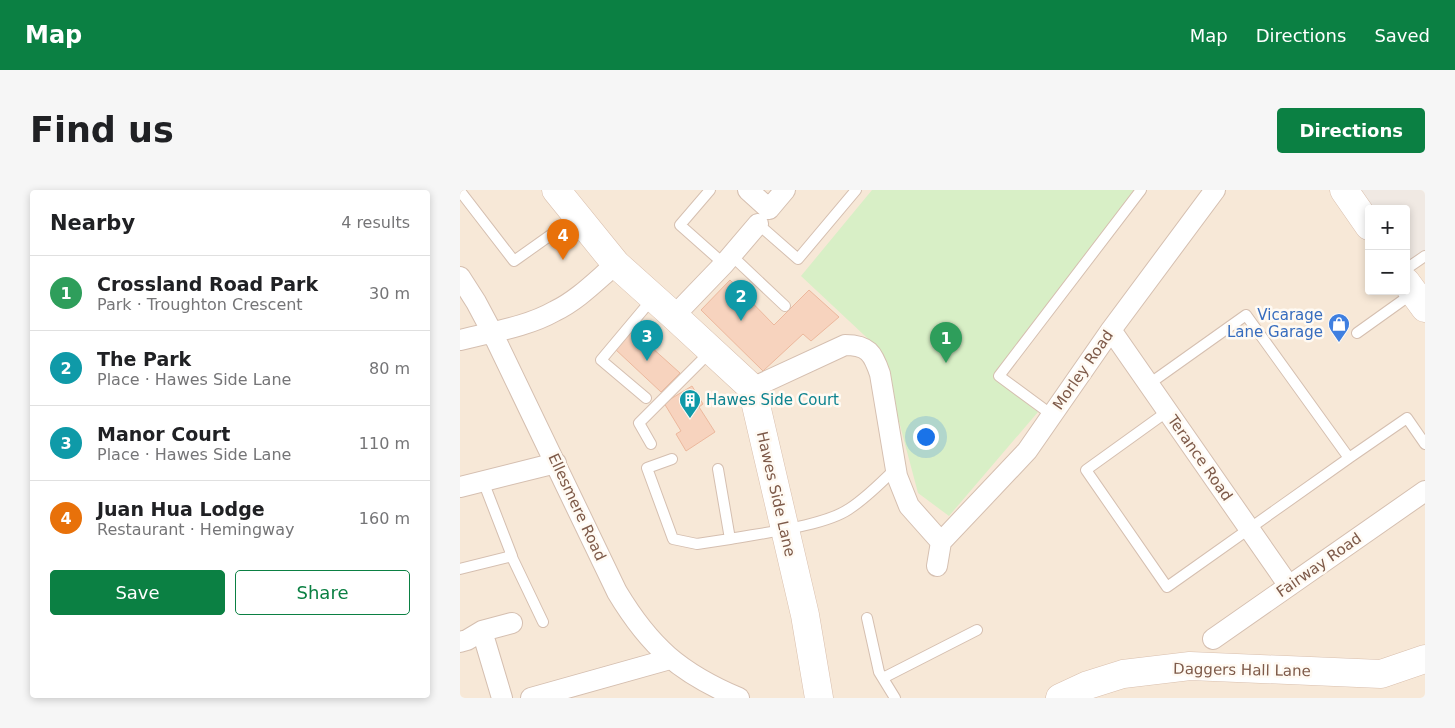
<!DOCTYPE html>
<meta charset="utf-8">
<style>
:root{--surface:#fff;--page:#f6f6f6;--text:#202124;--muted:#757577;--line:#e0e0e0;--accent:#0b8043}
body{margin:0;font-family:"DejaVu Sans",sans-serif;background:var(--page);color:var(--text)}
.controls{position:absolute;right:15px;top:15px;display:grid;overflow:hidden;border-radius:5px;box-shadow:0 2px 8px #0003}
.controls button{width:45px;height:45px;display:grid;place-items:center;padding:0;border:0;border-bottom:1px solid var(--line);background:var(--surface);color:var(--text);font:25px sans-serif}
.you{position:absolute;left:465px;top:246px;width:18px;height:18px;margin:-12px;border:4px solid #fff;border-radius:50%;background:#1a73e8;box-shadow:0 0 0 8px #1a73e833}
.badge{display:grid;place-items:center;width:32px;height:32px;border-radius:50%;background:var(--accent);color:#fff;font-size:16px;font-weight:700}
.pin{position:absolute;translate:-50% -41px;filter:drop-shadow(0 1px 2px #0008)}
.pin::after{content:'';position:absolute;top:26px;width:18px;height:15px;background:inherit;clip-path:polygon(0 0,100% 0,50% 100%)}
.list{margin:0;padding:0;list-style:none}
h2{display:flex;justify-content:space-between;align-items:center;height:65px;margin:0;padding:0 20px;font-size:21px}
h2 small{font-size:16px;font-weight:400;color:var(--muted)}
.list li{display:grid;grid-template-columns:32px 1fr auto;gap:15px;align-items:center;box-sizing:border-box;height:75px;padding:0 20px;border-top:1px solid var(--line)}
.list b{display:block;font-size:19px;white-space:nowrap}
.list p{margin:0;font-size:16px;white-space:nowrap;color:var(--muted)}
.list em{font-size:16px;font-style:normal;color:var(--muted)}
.actions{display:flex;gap:10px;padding:15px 20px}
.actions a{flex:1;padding:11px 0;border:1px solid var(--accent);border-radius:5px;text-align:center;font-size:18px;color:var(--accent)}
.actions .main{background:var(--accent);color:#fff}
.map{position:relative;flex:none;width:965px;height:508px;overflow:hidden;border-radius:5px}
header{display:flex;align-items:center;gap:30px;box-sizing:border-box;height:70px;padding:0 25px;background:var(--accent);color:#fff}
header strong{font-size:24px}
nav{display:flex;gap:28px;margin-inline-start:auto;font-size:18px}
.intro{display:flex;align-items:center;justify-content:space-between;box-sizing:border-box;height:120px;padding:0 30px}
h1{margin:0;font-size:35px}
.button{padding:12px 22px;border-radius:5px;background:var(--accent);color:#fff;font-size:18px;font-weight:700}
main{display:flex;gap:30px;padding:0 30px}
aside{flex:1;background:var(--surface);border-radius:5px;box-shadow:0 2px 8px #0003}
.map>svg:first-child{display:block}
</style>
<header>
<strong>Map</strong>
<nav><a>Map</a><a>Directions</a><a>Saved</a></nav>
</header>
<div class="intro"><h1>Find us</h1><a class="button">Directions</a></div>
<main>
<aside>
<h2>Nearby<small>4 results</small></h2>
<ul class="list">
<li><span class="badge" style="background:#2e9e5b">1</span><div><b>Crossland Road Park</b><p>Park · Troughton Crescent</p></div><em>30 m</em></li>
<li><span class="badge" style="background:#0f9aa8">2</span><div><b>The Park</b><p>Place · Hawes Side Lane</p></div><em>80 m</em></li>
<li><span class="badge" style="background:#0f9aa8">3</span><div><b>Manor Court</b><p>Place · Hawes Side Lane</p></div><em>110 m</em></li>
<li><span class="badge" style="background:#e8710a">4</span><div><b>Juan Hua Lodge</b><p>Restaurant · Hemingway</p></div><em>160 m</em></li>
</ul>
<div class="actions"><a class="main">Save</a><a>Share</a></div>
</aside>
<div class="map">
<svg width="965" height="508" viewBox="0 0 965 508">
<rect width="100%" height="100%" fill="#fff6ea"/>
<path fill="#f7e8d7" d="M0,0H884L909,36V101H946V76L965,62V508H0Z"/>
<path fill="#f0e9e3" d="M884,0H965V62L946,76V19H909Z"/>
<path fill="#d8efc6" d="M412,0H681L537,190L578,222L489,326L458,303L420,160L341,86Z"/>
<path fill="#f7d3be" stroke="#ecb89d" d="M270,90L314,135L349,100L379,127L351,151L343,144L303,181L241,120Z
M171,139L220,183L201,202L155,159Z
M232,196L243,214L239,217L255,242L226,261L216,244L221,241L204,213Z"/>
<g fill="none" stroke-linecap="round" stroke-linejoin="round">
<g stroke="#d5bfb0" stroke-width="12">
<path id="lane" d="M250,0L220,35L264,74
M0,1L54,71L116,27
M298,34L338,69L396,0
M271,65L325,116
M946,79L965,66
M897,143L953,103
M689,194L786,125L889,268L707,397L626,280L708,221
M186,208L141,170L193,108
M592,225L539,186L681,0
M191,254L179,233L251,161
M889,268L947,228L965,254
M212,269L187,278L213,349L237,354L270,349
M258,279L270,349C302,343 364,336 389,319C406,308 421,293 435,279
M50,363L83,432
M0,379L52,366L23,291
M407,428L419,482L435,508
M423,488L517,440"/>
</g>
<g stroke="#d5bfb0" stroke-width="22">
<path id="street" d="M288,0L309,19L325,0
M0,87L16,112L32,142L157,402C190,457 220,483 279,508
M214,126L264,74L298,34
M651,140L829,396
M0,150C31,142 67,137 95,121C118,110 137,90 156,74
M292,198L385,155C408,155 413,163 420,184L437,286L449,316L481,352L477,376
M0,297L96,273
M481,352L567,261L651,140L755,0
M22,441L42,508
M753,449L965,301
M0,452L7,450L22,441L52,433
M71,508L210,469"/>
</g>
<g stroke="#d9bfad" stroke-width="29">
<path id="secondary" d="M96,0L156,74L214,126L292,198L345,425L359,508
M884,0L909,36
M946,92L965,118
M600,508L628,495L663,484L730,476L921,484L965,469"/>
</g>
<use href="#lane" stroke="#fff" stroke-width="10"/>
<use href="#street" stroke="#fff" stroke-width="20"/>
<use href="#secondary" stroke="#fff" stroke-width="28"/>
</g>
<defs>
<g id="shop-pin" transform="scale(1.125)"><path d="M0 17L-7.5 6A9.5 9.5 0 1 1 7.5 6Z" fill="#3f7fe0" stroke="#fffaf3"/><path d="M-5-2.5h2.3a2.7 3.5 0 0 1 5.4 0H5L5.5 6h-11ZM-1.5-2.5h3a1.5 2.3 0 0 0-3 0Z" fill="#fff"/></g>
<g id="building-pin" transform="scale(1.125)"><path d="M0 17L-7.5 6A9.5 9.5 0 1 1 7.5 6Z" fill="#0f9aa8" stroke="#fffaf3"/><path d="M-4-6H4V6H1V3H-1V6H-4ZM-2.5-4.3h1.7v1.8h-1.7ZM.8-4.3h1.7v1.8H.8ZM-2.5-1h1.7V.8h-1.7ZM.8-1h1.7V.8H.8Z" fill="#fff"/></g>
</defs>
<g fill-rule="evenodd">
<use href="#shop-pin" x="879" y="134"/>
<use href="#building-pin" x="230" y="210"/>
</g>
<g text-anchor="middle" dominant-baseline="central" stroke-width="5" stroke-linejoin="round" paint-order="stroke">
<g font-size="15" fill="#366cbe" stroke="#fffaf3" text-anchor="end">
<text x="863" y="125">Vicarage<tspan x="863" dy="17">Lane Garage</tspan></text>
</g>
<g font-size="15" fill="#7e5a49" stroke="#fffaf3">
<text transform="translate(623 180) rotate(-55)">Morley Road</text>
<text transform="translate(740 268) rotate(55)">Terance Road</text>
<text transform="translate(316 304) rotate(77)">Hawes Side Lane</text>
<text transform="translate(117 317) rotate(65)">Ellesmere Road</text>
<text transform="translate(859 375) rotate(-35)">Fairway Road</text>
<text transform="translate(782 480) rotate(1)">Daggers Hall Lane</text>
</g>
<g font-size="15" fill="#0d838f" stroke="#fffaf3" text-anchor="start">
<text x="246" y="210">Hawes Side Court</text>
</g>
</g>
</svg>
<div class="controls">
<button>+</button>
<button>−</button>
</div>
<div class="you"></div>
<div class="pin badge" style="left:486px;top:173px;background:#2e9e5b">1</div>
<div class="pin badge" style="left:281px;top:131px;background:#0f9aa8">2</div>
<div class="pin badge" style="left:187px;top:171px;background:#0f9aa8">3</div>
<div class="pin badge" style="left:103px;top:70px;background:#e8710a">4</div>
</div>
</main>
